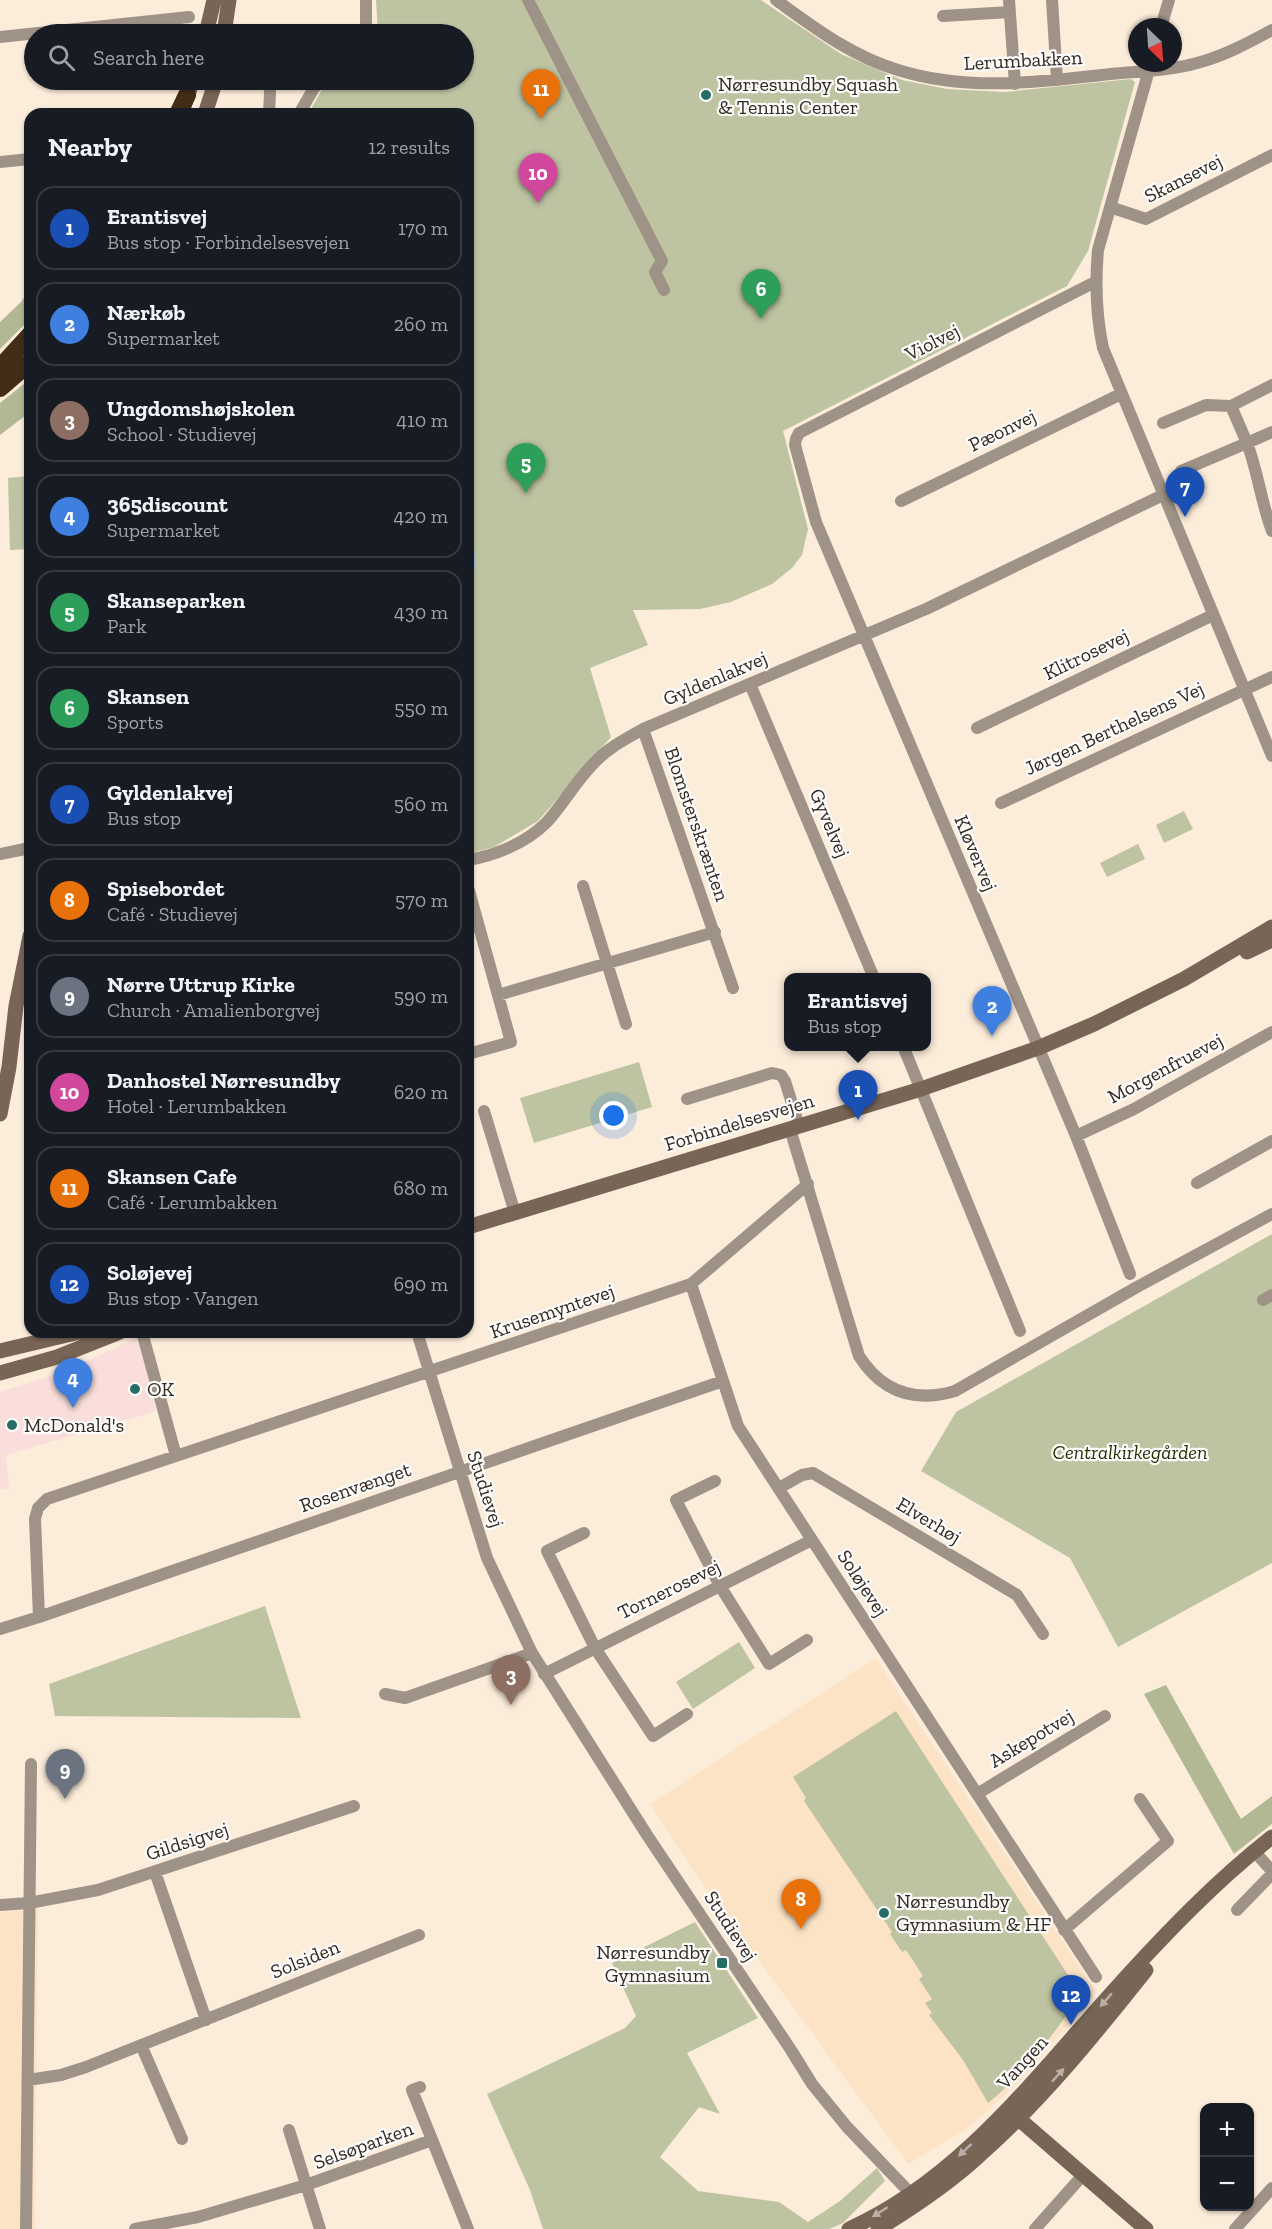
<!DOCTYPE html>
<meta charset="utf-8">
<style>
:root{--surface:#171b24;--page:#20242c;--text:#f1f3f6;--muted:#9ea1a6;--line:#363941;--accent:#95b7b5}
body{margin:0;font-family:"Zilla Slab",serif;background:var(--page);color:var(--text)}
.controls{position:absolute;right:18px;bottom:18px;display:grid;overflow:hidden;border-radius:12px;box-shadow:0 2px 4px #0004}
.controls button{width:54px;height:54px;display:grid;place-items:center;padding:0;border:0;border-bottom:2px solid var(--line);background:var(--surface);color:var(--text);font:30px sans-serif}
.compass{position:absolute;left:1128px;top:18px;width:54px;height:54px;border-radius:50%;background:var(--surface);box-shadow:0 2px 4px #0004;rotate:155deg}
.you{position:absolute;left:614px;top:1116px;width:21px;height:21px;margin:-15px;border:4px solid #fff;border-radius:50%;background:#1a73e8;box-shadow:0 0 0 9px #1a73e833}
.badge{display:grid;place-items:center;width:39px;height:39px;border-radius:50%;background:var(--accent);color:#fff;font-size:20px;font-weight:700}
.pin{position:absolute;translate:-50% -50px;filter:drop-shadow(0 2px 3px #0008)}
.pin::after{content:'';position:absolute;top:32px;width:21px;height:18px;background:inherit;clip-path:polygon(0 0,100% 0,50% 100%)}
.popup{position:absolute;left:784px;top:973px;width:147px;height:78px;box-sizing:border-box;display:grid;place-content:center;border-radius:12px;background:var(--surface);filter:drop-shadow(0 2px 4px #0005);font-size:20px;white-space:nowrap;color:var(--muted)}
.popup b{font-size:22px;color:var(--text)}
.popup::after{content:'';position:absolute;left:50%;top:100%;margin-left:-12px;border:12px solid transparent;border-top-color:var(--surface)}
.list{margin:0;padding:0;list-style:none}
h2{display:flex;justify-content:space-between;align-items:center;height:78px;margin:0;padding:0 24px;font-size:26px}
h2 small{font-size:20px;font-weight:400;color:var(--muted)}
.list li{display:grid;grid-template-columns:39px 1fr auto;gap:18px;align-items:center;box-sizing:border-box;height:84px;margin:0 12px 12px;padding:0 12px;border:2px solid var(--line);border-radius:18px}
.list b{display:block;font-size:22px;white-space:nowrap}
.list p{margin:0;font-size:20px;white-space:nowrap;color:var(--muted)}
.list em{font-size:20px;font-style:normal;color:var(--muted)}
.icon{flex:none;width:33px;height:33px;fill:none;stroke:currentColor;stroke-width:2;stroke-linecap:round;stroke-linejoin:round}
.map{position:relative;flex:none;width:1272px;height:2229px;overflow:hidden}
.search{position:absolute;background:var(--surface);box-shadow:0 2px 4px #0004;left:24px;top:24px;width:450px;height:66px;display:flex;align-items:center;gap:15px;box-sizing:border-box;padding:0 21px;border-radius:33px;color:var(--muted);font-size:22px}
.panel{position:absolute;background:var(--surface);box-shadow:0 2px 4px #0004;left:24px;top:108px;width:450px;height:1230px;border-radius:18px}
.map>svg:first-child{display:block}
</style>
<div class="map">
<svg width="1272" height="2229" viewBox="0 0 1272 2229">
<rect width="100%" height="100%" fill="#fcecda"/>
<path fill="#f9dedb" d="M137,1338L152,1387L156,1411L6,1455L9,1488L0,1490V1392L63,1372Z"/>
<path fill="#fce3c6" d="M876,1658L1096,1992L1018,2083L968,2128L908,2164L694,1872L650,1804Z
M38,1909L35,2229H0V1912Z"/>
<path fill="#bec4a2" d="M376,0H761L841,54L902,80L947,89L1005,92L1131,79L1135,82L1088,251L1067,286L783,431L808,529L802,555L792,568L772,584L731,602L700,609L633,610L648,645L590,668L611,737L538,821L494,847L468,854V114H308L324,86L334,80H464V34H378Z
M30,476V549L10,550L8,478Z
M1184,811L1193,829L1164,843L1156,825Z
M1138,844L1145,859L1107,877L1100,863Z
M639,1062L652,1107L534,1143L520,1098Z
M1272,1234V1563L1118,1647L1070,1558L921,1471L956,1412Z
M265,1606L301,1718L55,1716L49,1684Z
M739,1642L755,1668L693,1709L676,1682Z
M896,1711L1081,1995C1051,2037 1028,2070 988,2103L963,2060L929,2015L932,2013L925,2003L932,1999L919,1979L923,1976L906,1950L902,1952L890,1934L892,1932L804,1801L806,1798L793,1777Z
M695,1922L758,2018L687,2053L720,2114L699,2107L660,2157L698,2191L779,2202L808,2222L840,2201L877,2168L885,2181L843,2223L829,2229H543L530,2190L487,2094L625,2028L636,2016L612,1963Z"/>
<path fill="#b2b894" d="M30,289V319L0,349V322L21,302Z
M30,379V412L0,435V403Z
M1166,1685L1241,1819L1272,1796V1824L1234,1854L1144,1694Z"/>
<path fill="#a7c7e1" d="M468,508L476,562L468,605Z"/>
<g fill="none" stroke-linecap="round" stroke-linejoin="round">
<path stroke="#9f9287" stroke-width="12" d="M366,0V34
M528,0L662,261L655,272L664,290
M776,0C815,28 851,56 898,70C968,92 1039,82 1111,74C1139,71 1169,71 1197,63C1224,56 1248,43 1272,30
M1009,0L1015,84
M1052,0L1057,80
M943,16L1010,12
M1161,27L1169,0
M0,37L189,17
M1151,63L1098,250C1095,284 1096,315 1103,348L1272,756
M269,114L270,92
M299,114L314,88L322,80
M0,162L30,159
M1110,207L1146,219L1272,155
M1095,282L799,433L796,439L795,445L816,522L1076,1136L1130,1274
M1163,423L1206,405L1231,406
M1272,432L1247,443C1258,472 1261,502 1272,531
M1181,471L1247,443L1231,406L1272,385
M901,501L1121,394
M750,684L874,978
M977,728L1213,615
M643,729L733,988
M1001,803L1272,677
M0,854L25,849
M468,860C496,855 526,843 547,822C564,803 576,781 594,763C608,748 625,739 643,729L926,609L1163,495
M583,886L626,1024
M468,887L511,1042L468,1054
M498,995L715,932
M903,1046L1020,1331
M687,1099L772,1073L781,1075L785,1081L799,1126
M484,1111L515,1213
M790,1129L859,1356C882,1392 914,1403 955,1391L1137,1287L1272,1214
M1076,1136L1134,1109L1272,1032
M1197,1183L1272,1141
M691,1284L738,1426L1096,1977
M1263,1300L1272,1295
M142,1332L176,1456
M417,1332L487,1558L532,1653L647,1835L791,2050L812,2084L847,2127L915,2198
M715,1481L676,1500L720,1586L769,1664L807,1640
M779,1488L802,1475L813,1473L1017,1595L1043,1634
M584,1533L547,1551L595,1648L653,1736L687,1714
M39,1617L35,1519L38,1508L47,1499L691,1284L808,1184
M0,1629L39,1617L723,1381
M544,1674L812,1540
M385,1694L405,1698L532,1653
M977,1794L1105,1716
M1254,1851L1272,1871
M155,1872L206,2020
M0,1905L29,1903L98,1890L354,1806
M1237,1910L1272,1874
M1064,1930L1168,1841L1140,1799
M141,2045L182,2139
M28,2080L61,2075L86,2067L419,1935
M420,2087L412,2090L468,2229
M289,2130L320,2229
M26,2229L31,1764
M135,2229L198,2217L306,2185L432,2140
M1035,2229L1083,2175
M1235,2229L1272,2188"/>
<path stroke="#786556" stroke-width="15" d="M206,34L214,0
M224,34L229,0
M184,106L193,80
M205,114L216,80
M1247,952L1272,940
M0,1114L9,1067L16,1006L30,936
M468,1227L921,1089L1038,1048L1094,1024L1184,979L1272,927
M0,1351L80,1332
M0,1373L57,1357L120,1332
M1012,2113L1146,2229
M849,2229C961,2179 1037,2075 1118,1986C1166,1933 1216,1881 1272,1837
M878,2229C914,2207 950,2183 981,2154C1043,2099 1095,2034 1146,1970"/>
<path stroke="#442d17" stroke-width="18" d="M178,114L187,95
M0,368L30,335
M0,388L30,362"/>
</g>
<defs><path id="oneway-solid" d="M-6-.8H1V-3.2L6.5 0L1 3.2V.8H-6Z" transform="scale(1.5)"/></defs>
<g fill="#bab0a9">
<use href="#oneway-solid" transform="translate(1106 2000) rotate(131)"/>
<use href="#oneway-solid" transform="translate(1058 2075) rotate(-48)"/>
<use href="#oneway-solid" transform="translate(965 2150) rotate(137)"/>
<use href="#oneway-solid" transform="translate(880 2212) rotate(148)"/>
</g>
<g fill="#256d65" stroke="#fcfcfc" stroke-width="2">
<circle cx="706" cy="95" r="6"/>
<circle cx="135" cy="1389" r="6"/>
<circle cx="12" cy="1425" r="6"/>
<circle cx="884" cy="1913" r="6"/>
<rect x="716" y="1957" width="12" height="12" rx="3"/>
</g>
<g text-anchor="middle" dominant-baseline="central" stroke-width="4.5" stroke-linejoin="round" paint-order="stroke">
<g font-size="20" fill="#33291e" stroke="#fcfcfc">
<text transform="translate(1023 60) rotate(-3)">Lerumbakken</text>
<text transform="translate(1183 178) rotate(-27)">Skansevej</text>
<text transform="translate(932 342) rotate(-27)">Violvej</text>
<text transform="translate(1002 430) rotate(-26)">Pæonvej</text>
<text transform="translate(1086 654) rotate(-26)">Klitrosevej</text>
<text transform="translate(715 678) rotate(-23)">Gyldenlakvej</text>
<text transform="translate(1114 728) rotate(-25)">Jørgen Berthelsens Vej</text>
<text transform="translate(830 823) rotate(67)">Gyvelvej</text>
<text transform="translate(697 824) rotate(71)">Blomsterskrænten</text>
<text transform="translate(976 853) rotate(67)">Kløvervej</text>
<text transform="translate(1165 1068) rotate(-28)">Morgenfruevej</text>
<text transform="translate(739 1122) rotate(-17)">Forbindelsesvejen</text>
<text transform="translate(552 1311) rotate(-19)">Krusemyntevej</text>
<text transform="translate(355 1487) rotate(-19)">Rosenvænget</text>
<text transform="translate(486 1489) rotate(72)">Studievej</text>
<text transform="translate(929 1520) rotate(31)">Elverhøj</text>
<text transform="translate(863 1583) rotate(57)">Soløjevej</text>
<text transform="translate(669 1589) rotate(-26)">Tornerosevej</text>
<text transform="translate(1031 1738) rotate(-31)">Askepotvej</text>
<text transform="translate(187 1841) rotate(-18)">Gildsigvej</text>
<text transform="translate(731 1926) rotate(57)">Studievej</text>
<text transform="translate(305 1959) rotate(-22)">Solsiden</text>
<text transform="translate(1022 2062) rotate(-48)">Vangen</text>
<text transform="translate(363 2145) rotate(-20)">Selsøparken</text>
</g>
<g font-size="20" fill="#33291e" stroke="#fcfcfc" text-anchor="start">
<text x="718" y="84">Nørresundby Squash<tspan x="718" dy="23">&amp; Tennis Center</tspan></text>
<text x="147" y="1389">OK</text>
<text x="24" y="1425">McDonald's</text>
<text x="896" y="1901">Nørresundby<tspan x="896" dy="23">Gymnasium &amp; HF</tspan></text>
<text x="710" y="1952" text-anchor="end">Nørresundby<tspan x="710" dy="23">Gymnasium</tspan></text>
</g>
<g font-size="20" font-style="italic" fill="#2a2e01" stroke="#fcfcfc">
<text x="1130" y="1452">Centralkirkegården</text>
</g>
</g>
</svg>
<div class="controls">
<button>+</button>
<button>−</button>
</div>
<svg class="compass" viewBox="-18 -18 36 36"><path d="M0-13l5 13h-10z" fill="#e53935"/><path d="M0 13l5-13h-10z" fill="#9ea1a6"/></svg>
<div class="you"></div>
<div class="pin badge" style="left:858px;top:1120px;background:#1a4fb4">1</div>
<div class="popup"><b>Erantisvej</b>Bus stop</div>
<div class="pin badge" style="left:992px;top:1036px;background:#3f7fe0">2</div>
<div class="pin badge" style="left:511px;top:1705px;background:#8d6e63">3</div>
<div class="pin badge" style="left:73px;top:1408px;background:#3f7fe0">4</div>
<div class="pin badge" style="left:526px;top:493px;background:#2e9e5b">5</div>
<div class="pin badge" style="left:761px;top:319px;background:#2e9e5b">6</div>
<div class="pin badge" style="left:1185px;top:517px;background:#1a4fb4">7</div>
<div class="pin badge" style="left:801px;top:1929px;background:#e8710a">8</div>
<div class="pin badge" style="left:65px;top:1799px;background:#6b7280">9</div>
<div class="pin badge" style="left:538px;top:203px;background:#d1479c">10</div>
<div class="pin badge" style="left:541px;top:119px;background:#e8710a">11</div>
<div class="pin badge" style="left:1071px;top:2025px;background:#1a4fb4">12</div>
<div class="search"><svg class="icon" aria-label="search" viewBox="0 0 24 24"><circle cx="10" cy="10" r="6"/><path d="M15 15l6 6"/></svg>Search here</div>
<section class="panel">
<h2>Nearby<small>12 results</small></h2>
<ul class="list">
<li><span class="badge" style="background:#1a4fb4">1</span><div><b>Erantisvej</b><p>Bus stop · Forbindelsesvejen</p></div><em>170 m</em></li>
<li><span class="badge" style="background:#3f7fe0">2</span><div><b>Nærkøb</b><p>Supermarket</p></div><em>260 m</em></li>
<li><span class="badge" style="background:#8d6e63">3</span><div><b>Ungdomshøjskolen</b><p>School · Studievej</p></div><em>410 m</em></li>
<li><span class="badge" style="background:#3f7fe0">4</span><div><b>365discount</b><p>Supermarket</p></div><em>420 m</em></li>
<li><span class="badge" style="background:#2e9e5b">5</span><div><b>Skanseparken</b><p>Park</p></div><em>430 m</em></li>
<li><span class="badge" style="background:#2e9e5b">6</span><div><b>Skansen</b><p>Sports</p></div><em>550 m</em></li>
<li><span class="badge" style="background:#1a4fb4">7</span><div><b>Gyldenlakvej</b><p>Bus stop</p></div><em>560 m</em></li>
<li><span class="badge" style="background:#e8710a">8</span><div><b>Spisebordet</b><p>Café · Studievej</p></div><em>570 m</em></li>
<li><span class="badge" style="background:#6b7280">9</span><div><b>Nørre Uttrup Kirke</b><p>Church · Amalienborgvej</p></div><em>590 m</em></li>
<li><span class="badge" style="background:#d1479c">10</span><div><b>Danhostel Nørresundby</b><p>Hotel · Lerumbakken</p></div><em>620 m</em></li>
<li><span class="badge" style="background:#e8710a">11</span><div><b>Skansen Cafe</b><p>Café · Lerumbakken</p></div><em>680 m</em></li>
<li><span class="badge" style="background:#1a4fb4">12</span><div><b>Soløjevej</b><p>Bus stop · Vangen</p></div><em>690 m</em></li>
</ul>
</section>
</div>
